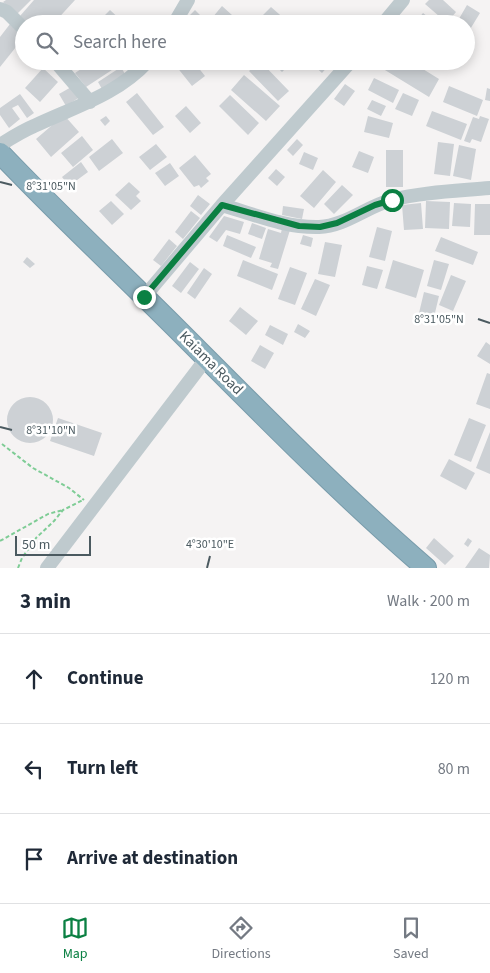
<!DOCTYPE html>
<meta charset="utf-8">
<style>
:root{--surface:#fff;--page:#f2f2f3;--text:#1f2937;--muted:#747a83;--line:#e0e1e3;--accent:#0b8043}
body{margin:0;font-family:"Source Sans 3",sans-serif;background:var(--page);color:var(--text)}
.scale{position:absolute;left:15px;bottom:12px;width:76px;box-sizing:border-box;padding-left:5px;border:2px solid #4b5a60;border-top:0;font-size:14px;line-height:18px;white-space:nowrap;color:#4b5a60;-webkit-text-stroke:4px #fff;paint-order:stroke}
.stop{position:absolute;width:15px;height:15px;margin:-11px;border:4px solid #0b8043;border-radius:50%;background:#fff}
.stop.end{background:#0b8043;border-color:#fff;box-shadow:0 1px 5px #0008}
.list{margin:0;padding:0;list-style:none}
h2{display:flex;justify-content:space-between;align-items:center;height:65px;margin:0;padding:0 20px;font-size:21px}
h2 small{font-size:16px;font-weight:400;color:var(--muted)}
.list li{display:grid;grid-template-columns:32px 1fr auto;gap:15px;align-items:center;box-sizing:border-box;height:90px;padding:0 20px;border-top:1px solid var(--line)}
.list b{display:block;font-size:19px;white-space:nowrap}
.list em{font-size:16px;font-style:normal;color:var(--muted)}
.icon{flex:none;width:28px;height:28px;fill:none;stroke:currentColor;stroke-width:2;stroke-linecap:round;stroke-linejoin:round}
.map{position:relative;flex:none;width:490px;height:568px;overflow:hidden}
.search{position:absolute;background:var(--surface);box-shadow:0 2px 12px #0003;left:15px;right:15px;top:15px;height:55px;display:flex;align-items:center;gap:12px;box-sizing:border-box;padding:0 18px;border-radius:28px;color:var(--muted);font-size:19px}
.sheet{height:335px;background:var(--surface)}
nav{display:flex;justify-content:space-around;align-items:center;box-sizing:border-box;height:70px;border-top:1px solid var(--line);background:var(--surface);font-size:14px;color:var(--muted)}
nav a{display:grid;justify-items:center;gap:2px}
nav .on{color:var(--accent)}
.map>svg:first-child{display:block}
</style>
<div class="map">
<svg width="490" height="568" viewBox="0 0 490 568">
<rect width="100%" height="100%" fill="#f5f3f3"/>
<path fill="#cdd1d5" d="M6,0H31L16,15L3,2Z
M34,0H75L53,24H45L37,17L29,24L20,16Z
M429,0H443L456,12L447,23L425,4Z
M467,5L480,13L466,36V24H456Z
M222,6L242,24H219L212,18Z
M271,7L287,21L284,24H268L261,17Z
M110,10L124,23L123,24H104L100,20Z
M195,10L201,16L195,22L189,16Z
M423,13L437,24H414Z
M10,24L24,34V37L0,67V37Z
M67,61H85L73,69Z
M93,61H114L118,66L86,87L75,73Z
M172,61H193L205,76L192,86Z
M260,61L289,91L278,101L249,71Z
M271,61H293L282,72Z
M309,61H327L330,64L322,73Z
M383,61H410L439,79L429,97L380,67Z
M425,61H441L434,69Z
M121,67L125,74L102,89L98,82Z
M43,68L58,82L40,102L25,88Z
M244,75L280,106L266,121L231,90Z
M374,78L399,90L393,103L368,90Z
M345,84L355,91L344,106L334,99Z
M73,86L80,97L66,106L59,94Z
M449,86L483,100L477,116L443,102Z
M487,88L490,89V101L485,100Z
M137,93L164,127L153,135L126,102Z
M403,93L419,100L412,116L395,109Z
M20,94L34,113L27,118L18,105L12,108L20,119L9,128L0,115V108Z
M230,95L259,123L248,135L219,106Z
M372,100L386,106L381,116L367,109Z
M186,106L201,123L190,133L175,116Z
M432,111L467,124L461,140L426,126Z
M64,115L79,132L51,157L36,139Z
M106,116L110,121L105,126L100,120Z
M368,116L393,123L389,138L364,132Z
M480,116L489,119L481,142L472,139L470,143L464,141L473,117L479,119Z
M82,136L93,150L73,167L61,153Z
M112,139L123,153L99,171L89,157Z
M297,139L303,145L293,156L287,150Z
M438,142L454,144L450,176L434,174Z
M156,144L167,157L150,170L139,157Z
M459,145L476,149L471,180L453,176Z
M386,150H403V187H386Z
M359,151L374,157L368,173L352,167Z
M304,152L318,158L313,170L299,164Z
M195,155L211,174L206,178L209,181L201,188L199,185L194,187L179,168Z
M81,162L88,172L69,186L62,177Z
M170,163L179,176L165,186L155,173Z
M276,169L285,177L277,186L268,178Z
M323,170L336,182L314,208L300,196Z
M129,182L140,192L136,196L141,201L131,210L115,195Z
M342,185L353,195L334,214L324,204Z
M198,195L210,204L201,215L190,206Z
M111,201L124,214L112,225L99,211Z
M426,201L450,202L449,229L425,228Z
M421,203L423,229L404,230L402,205Z
M454,203L471,204L470,227L452,226Z
M475,204H490V235H474Z
M283,206L304,209L302,219L282,215Z
M191,211L200,218L183,239L175,232Z
M224,216L244,222L240,234L226,230L217,242L209,237Z
M252,223L266,228L262,239L248,234Z
M377,227L392,231L385,261L369,257Z
M282,228L290,230L278,269L270,267L272,263L259,259L268,229L281,233Z
M227,235L256,247L251,258L223,246Z
M303,235L313,238L311,247L300,244Z
M441,237L478,252L473,265L435,251Z
M169,239L177,246L161,266L153,260Z
M325,242L342,245L335,277L318,274Z
M27,257L35,264L30,268L23,262Z
M243,260L278,274L272,290L237,276Z
M393,260L424,270L416,298L385,288Z
M434,260L449,264L441,290L427,286Z
M190,262L199,269L181,293L172,286Z
M367,266L383,270L377,289L362,285Z
M290,267L307,273L295,305L278,299Z
M204,268L212,274L195,299L187,293Z
M451,275L466,281L453,311L439,305Z
M315,279L330,285L316,316L301,309Z
M424,292L439,296L434,317L419,313Z
M240,307L258,321L246,335L229,321Z
M298,324L310,331L305,338L294,332Z
M270,325L288,334L283,345L265,335Z
M486,342L490,345V364L477,356Z
M260,345L274,353L265,369L251,361Z
M487,373L490,374V409L476,404Z
M7 420a23 23 0 1 1 46 0a23 23 0 1 1-46 0Z
M58,418L102,433L94,456L50,441Z
M469,418L486,425L471,462L454,455Z
M490,432V474L476,468Z
M449,459L475,473L466,490L440,476Z
M434,538L454,556L445,565L426,548Z
M468,538L472,541L468,547L464,544Z
M479,548L490,555L489,568H465Z"/>
<g fill="none" stroke-linecap="round" stroke-linejoin="round">
<g stroke="#789baa" stroke-width="22">
<path id="highway" d="M0,153C57,213 118,270 177,329C259,411 339,493 426,568"/>
</g>
<path stroke="#7ecc95" stroke-width="2" stroke-dasharray="4 2.5" stroke-linecap="butt" d="M2,444L33,468L69,488L84,500
M0,541L48,514L63,510
M18,568L22,558L36,538L54,521L63,510L83,500"/>
<path stroke="#bfcace" stroke-width="14" d="M0,9L7,12L24,29
M174,24L188,0
M383,24L403,0
M55,61L90,102
M0,145C11,138 22,131 34,126C74,107 117,95 148,61
M222,205C253,214 286,228 319,227C345,226 366,207 391,200C423,192 457,191 490,188
M144,297L222,205L351,61
M47,568L206,359"/>
<use href="#highway" stroke="#8db0be" stroke-width="20"/>
</g>
<g fill="none" stroke-linecap="round" stroke-linejoin="round">
<path stroke="#0b8043" stroke-width="6" d="M144,297L222,205L299,226L320,227L337,223L375,205L392,200"/>
</g>
<path fill="none" stroke="#4b5a60" stroke-width="2" d="M0,182L12,185M478,319L490,323M0,427L12,430M207,568L210,556"/>
<g text-anchor="middle" dominant-baseline="central" stroke-width="5" stroke-linejoin="round" paint-order="stroke">
<g font-size="15" fill="#4b5a60" stroke="#fff">
<text transform="translate(211 363) rotate(45)">Kaiama Road</text>
</g>
</g>
<g font-size="12" text-anchor="middle" fill="#4b5a60" stroke="#fff" stroke-width="5" stroke-linejoin="round" paint-order="stroke">
<text x="51" y="190">8°31'05"N</text>
<text x="439" y="323">8°31'05"N</text>
<text x="51" y="434">8°31'10"N</text>
<text x="210" y="548">4°30'10"E</text>
</g>
</svg>
<div class="scale">50 m</div>
<div class="stop" style="left:392px;top:200px"></div>
<div class="stop end" style="left:144px;top:297px"></div>
<div class="search"><svg class="icon" aria-label="search" viewBox="0 0 24 24"><circle cx="10" cy="10" r="6"/><path d="M15 15l6 6"/></svg>Search here</div>
</div>
<section class="sheet">
<h2>3 min<small>Walk · 200 m</small></h2>
<ul class="list">
<li><svg class="icon" aria-label="ahead" viewBox="0 0 24 24"><path d="M12 20V5M6 11l6-6 6 6"/></svg><div><b>Continue</b></div><em>120 m</em></li>
<li><svg class="icon" aria-label="left" viewBox="0 0 24 24"><path d="M17 20v-9H6M10 6l-5 5 5 5"/></svg><div><b>Turn left</b></div><em>80 m</em></li>
<li><svg class="icon" aria-label="arrive" viewBox="0 0 24 24"><path d="M6 21V4h12l-3 4 3 4H6"/></svg><div><b>Arrive at destination</b></div></li>
</ul>
</section>
<nav>
<a class="on"><svg class="icon" aria-label="map" viewBox="0 0 24 24"><path d="M3 6l6-2 6 2 6-2v14l-6 2-6-2-6 2zM9 4v14M15 6v14"/></svg>Map</a>
<a><svg class="icon" aria-label="directions" viewBox="0 0 24 24"><path d="M12 3l9 9-9 9-9-9zM9 14v-3h6M13 9l2 2-2 2"/></svg>Directions</a>
<a><svg class="icon" aria-label="saved" viewBox="0 0 24 24"><path d="M7 4h10v16l-5-4-5 4z"/></svg>Saved</a>
</nav>
